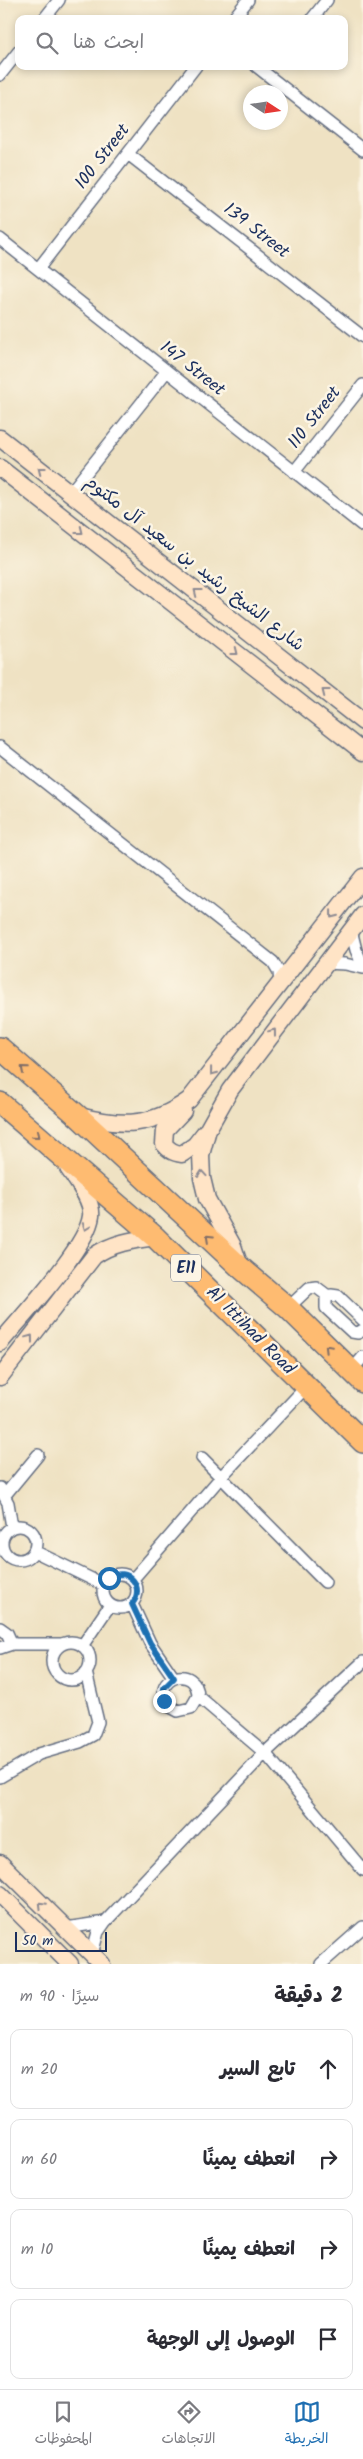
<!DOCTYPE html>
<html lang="ar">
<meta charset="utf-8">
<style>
:root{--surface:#fff;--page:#f7f7f7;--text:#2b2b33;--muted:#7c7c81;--line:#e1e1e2;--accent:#1f6fb2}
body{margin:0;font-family:Kalam,"Playpen Sans Arabic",sans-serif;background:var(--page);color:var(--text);direction:rtl}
.compass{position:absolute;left:243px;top:85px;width:45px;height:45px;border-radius:50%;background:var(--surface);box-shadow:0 2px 8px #0003;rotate:102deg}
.scale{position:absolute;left:15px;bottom:12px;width:92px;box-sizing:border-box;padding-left:5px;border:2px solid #1b2f5e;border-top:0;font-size:14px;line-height:18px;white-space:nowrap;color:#1b2f5e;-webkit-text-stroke:4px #fcf5e5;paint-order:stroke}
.stop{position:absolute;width:15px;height:15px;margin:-11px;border:4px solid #1f6fb2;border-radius:50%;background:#fff}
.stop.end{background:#1f6fb2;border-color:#fff;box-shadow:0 1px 5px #0008}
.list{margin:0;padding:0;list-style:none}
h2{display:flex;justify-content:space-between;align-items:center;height:65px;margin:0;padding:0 20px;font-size:21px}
h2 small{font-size:16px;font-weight:400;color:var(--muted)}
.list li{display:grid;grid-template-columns:32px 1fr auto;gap:15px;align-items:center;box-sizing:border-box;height:80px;margin:0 10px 10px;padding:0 10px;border:1px solid var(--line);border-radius:10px}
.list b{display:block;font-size:19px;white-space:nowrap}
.list em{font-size:16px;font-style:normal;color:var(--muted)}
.icon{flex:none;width:28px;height:28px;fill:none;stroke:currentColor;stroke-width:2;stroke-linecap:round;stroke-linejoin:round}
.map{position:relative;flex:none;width:363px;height:1964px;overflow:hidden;direction:ltr}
.search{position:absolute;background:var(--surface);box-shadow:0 2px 8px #0003;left:15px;right:15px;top:15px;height:55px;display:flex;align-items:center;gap:12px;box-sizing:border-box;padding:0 18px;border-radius:10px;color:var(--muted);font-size:19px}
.sheet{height:425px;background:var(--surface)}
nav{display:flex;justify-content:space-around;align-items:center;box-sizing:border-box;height:70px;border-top:1px solid var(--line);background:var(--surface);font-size:14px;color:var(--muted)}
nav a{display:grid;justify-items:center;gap:2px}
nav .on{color:var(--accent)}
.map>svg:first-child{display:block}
</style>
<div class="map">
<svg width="363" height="1964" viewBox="0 0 363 1964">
<rect width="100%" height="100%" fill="#fcf5e5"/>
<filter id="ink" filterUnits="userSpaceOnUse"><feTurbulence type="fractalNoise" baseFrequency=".02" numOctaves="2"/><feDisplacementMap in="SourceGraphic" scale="10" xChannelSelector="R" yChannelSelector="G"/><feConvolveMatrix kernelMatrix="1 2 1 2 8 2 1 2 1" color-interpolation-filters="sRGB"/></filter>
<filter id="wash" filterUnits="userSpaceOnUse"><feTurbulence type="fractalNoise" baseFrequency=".0096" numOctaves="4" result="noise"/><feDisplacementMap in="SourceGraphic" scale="20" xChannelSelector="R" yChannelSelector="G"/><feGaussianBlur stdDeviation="1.12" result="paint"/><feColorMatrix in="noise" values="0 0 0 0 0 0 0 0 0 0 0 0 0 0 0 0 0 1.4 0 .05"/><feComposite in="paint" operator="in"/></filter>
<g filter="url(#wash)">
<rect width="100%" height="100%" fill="#efe2c3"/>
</g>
<g filter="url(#ink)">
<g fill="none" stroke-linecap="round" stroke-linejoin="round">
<g stroke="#656e81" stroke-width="14">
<path id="street" d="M44,19L59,0
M233,19L248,0
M312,19L327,0
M256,66L363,150
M0,75L19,51
M128,154L363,337
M0,239L363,526
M38,269L196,66
M294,472L363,385
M70,493L166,372
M0,747L273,962L279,972L280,985
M351,930L356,950L363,966
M325,963L345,964L363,968
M288,1308L309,1288L316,1287L328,1296
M363,1320L338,1296L331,1295L326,1299V1308L352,1332L358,1333L363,1330
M351,1371L363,1357
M202,1458L325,1582
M0,1488L8,1503L12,1527
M5,1495L38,1455
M2 1543a17 17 0 1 1 34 0a17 17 0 1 1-34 0Z
M34,1551L104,1585
M103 1591a17 17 0 1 1 34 0a17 17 0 1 1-34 0Z
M133,1579L221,1477L306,1387
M132,1604L150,1643L174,1678
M0,1628L7,1633L12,1644
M52 1661a19 19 0 1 1 38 0a19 19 0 1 1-38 0Z
M82,1646L110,1605
M0,1648L12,1644H61
M198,1696L191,1708L178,1711L167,1705C150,1677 197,1663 198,1696L265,1753L363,1870
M0,1777L39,1754L80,1742L93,1735L98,1722L86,1672
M66,1928L105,1922
M92,1954L98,1932L105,1922L265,1753L363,1662
M321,1964L363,1927"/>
</g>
<g stroke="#656e81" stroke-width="19">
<path id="secondary" d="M0,438L363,722
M0,468L363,752
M183,1111L165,1130L164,1144C169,1150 173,1153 182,1154L195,1145L206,1131
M79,1116C123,1127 151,1127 189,1100L363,877
M240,1267L233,1246L207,1199L202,1178L201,1155L208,1129L230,1090L363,915
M0,1343C22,1316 87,1248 91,1216C93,1201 76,1180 68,1168
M0,1377L94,1256C112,1243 133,1240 155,1237
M0,1863L102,1964
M0,1894L70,1964"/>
</g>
<g stroke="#656e81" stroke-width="24">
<path id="highway" d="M0,1048L78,1116L240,1267L288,1308L363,1382
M0,1103L155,1237L363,1442"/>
</g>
<use href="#street" stroke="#fff" stroke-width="11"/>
<use href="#secondary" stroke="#ffe4c6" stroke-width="16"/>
<use href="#highway" stroke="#febb71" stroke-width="21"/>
</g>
<defs><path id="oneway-chevron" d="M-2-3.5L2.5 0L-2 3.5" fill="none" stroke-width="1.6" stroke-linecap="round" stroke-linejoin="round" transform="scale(1.25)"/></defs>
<g stroke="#8d8a92">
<use href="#oneway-chevron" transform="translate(41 470) rotate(-142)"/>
<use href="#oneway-chevron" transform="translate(80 531) rotate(38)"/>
<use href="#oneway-chevron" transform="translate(197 592) rotate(-142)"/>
<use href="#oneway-chevron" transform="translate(235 652) rotate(38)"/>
<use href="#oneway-chevron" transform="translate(325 692) rotate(-142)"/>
<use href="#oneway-chevron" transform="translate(333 915) rotate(128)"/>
<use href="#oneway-chevron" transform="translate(273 1032) rotate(-53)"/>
<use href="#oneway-chevron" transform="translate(213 1072) rotate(128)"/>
<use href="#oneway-chevron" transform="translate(202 1174) rotate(-95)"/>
<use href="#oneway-chevron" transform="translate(86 1227) rotate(111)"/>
<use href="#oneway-chevron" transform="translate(30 1338) rotate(-53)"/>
<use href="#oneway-chevron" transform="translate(42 1905) rotate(-135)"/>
</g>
<g stroke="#816e67">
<use href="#oneway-chevron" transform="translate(24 1069) rotate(-139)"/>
<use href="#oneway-chevron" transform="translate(37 1135) rotate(40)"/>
<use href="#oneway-chevron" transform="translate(209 1238) rotate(-137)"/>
<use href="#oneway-chevron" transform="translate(328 1348) rotate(-135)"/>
</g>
</g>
<g fill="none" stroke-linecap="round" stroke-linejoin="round" filter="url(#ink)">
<path stroke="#1f6fb2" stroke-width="6" d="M109,1578C128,1565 146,1588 132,1604L150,1643L174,1678L164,1688V1701"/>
</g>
<g text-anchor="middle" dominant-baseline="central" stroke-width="5" stroke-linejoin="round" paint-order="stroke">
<rect fill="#fcf5e5" stroke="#5e6a86" stroke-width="1" x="171" y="1254.5" width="30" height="27" rx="4"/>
<g font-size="16" font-weight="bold" fill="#1b2f5e">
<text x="186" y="1268">E11</text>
</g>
<g font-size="18" fill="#1b2f5e" stroke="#fcf5e5">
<text transform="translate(103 157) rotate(-52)">100 Street</text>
<text transform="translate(256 231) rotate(38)">139 Street</text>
<text transform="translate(192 369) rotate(38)">147 Street</text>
<text transform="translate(315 418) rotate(-52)">110 Street</text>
<text transform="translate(194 564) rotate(38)">شارع الشيخ رشيد بن سعيد آل مكتوم</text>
<text transform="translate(250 1331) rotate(45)">Al Ittihad Road</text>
</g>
</g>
</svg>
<svg class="compass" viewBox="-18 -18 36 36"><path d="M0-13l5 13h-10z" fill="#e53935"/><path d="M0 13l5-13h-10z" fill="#7c7c81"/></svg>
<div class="scale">50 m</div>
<div class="stop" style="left:109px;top:1578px"></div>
<div class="stop end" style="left:164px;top:1701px"></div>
<div class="search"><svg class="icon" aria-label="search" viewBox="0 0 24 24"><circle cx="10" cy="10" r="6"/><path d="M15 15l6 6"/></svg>ابحث هنا</div>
</div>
<section class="sheet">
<h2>2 دقيقة<small>سيرًا · 90 m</small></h2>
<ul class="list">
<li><svg class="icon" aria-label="ahead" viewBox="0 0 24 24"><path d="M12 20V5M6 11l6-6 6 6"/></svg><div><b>تابع السير</b></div><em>20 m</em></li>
<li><svg class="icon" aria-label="right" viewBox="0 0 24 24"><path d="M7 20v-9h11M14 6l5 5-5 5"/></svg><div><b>انعطف يمينًا</b></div><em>60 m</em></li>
<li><svg class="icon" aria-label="right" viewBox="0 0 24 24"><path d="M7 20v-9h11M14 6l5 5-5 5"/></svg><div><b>انعطف يمينًا</b></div><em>10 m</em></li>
<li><svg class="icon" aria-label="arrive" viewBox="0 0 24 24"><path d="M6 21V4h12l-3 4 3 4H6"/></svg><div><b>الوصول إلى الوجهة</b></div></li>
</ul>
</section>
<nav>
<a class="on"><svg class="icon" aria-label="map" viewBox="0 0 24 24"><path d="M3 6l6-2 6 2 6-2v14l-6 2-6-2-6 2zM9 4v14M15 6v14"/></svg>الخريطة</a>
<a><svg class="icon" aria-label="directions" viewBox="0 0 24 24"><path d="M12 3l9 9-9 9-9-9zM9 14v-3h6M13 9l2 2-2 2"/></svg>الاتجاهات</a>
<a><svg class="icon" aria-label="saved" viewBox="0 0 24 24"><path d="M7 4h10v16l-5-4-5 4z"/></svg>المحفوظات</a>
</nav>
